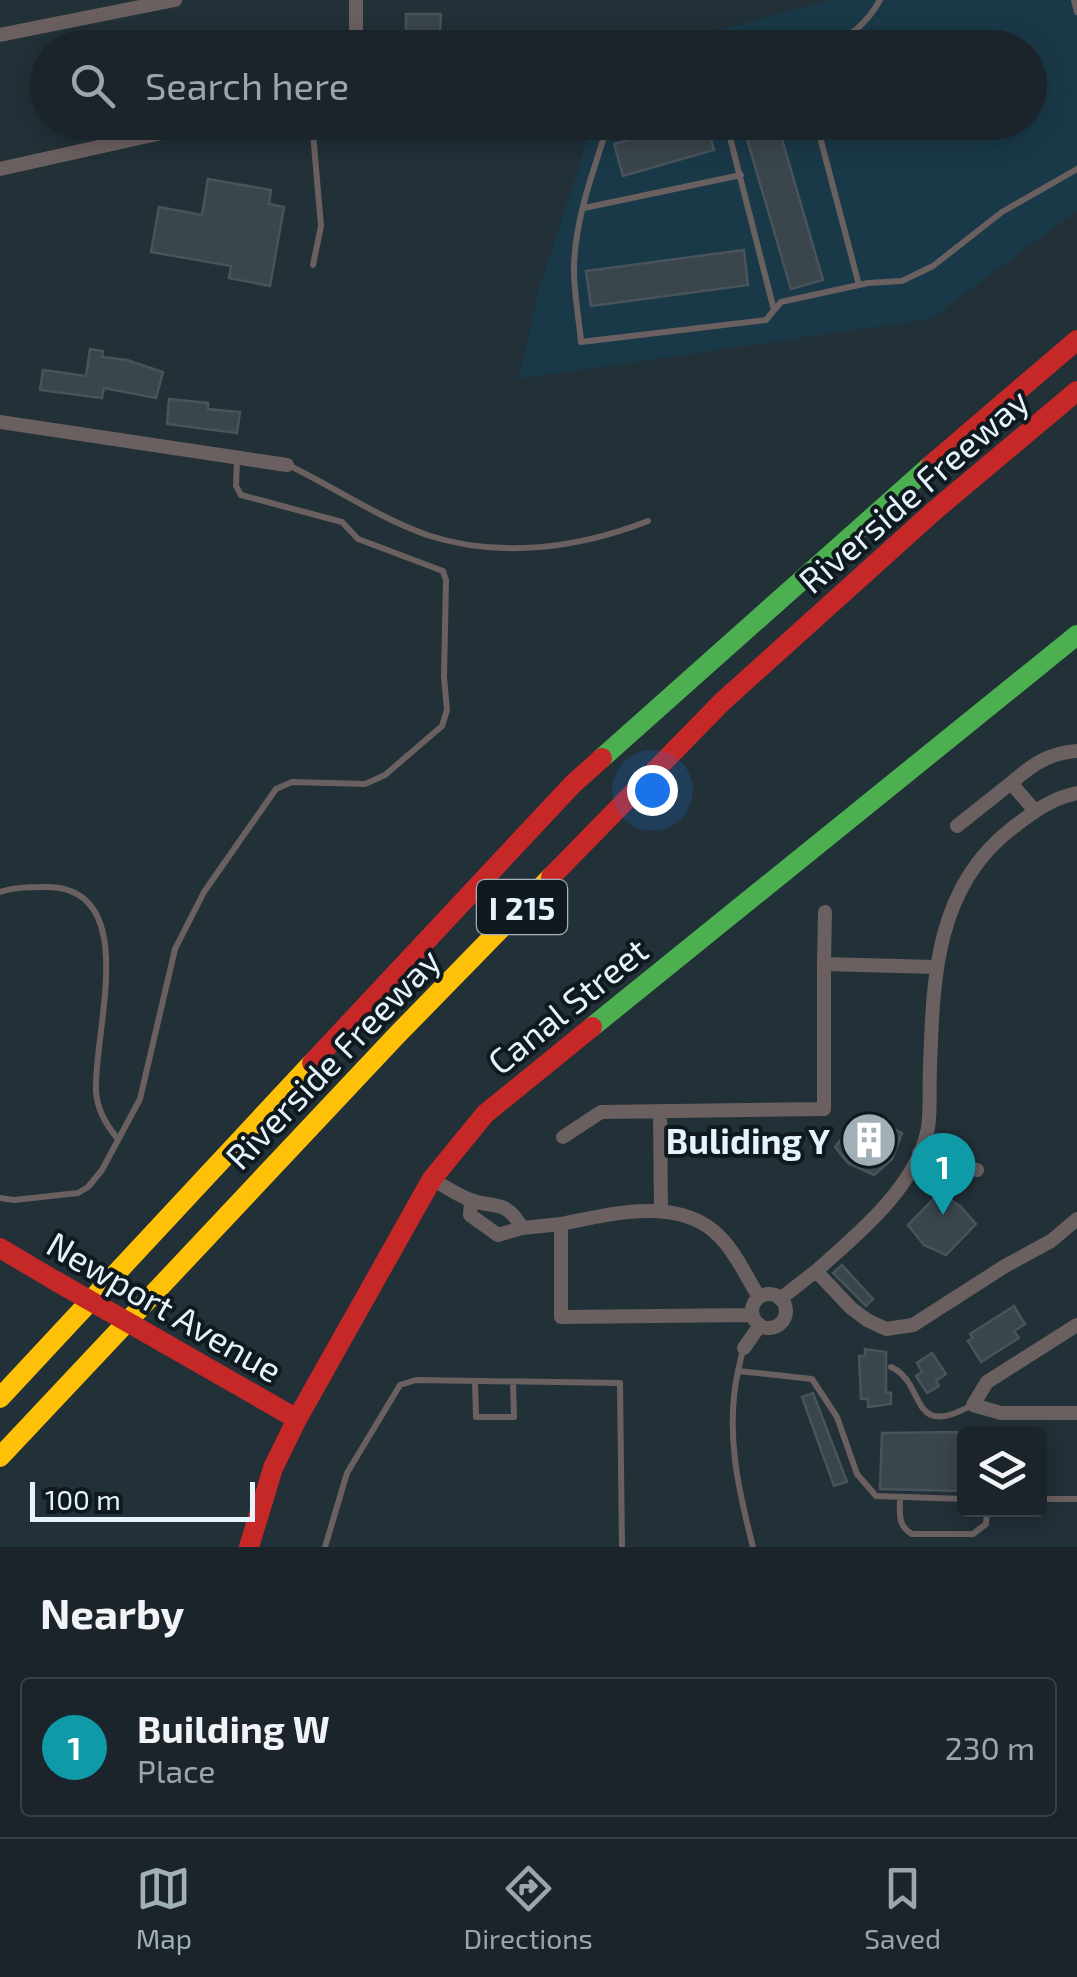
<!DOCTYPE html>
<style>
:root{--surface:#1a242a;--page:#273036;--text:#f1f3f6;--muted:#9fa4a8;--line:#384147;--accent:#a1afb7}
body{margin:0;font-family:"Exo 2",sans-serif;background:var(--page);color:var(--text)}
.controls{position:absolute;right:30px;bottom:30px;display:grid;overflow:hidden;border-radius:10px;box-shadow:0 5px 25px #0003}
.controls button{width:90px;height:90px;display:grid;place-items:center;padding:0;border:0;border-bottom:2px solid var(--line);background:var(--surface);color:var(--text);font:50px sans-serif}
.scale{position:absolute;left:30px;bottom:25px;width:225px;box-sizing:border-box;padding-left:10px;border:5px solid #e5f4fc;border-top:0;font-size:28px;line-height:35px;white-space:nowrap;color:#e5f4fc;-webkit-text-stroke:8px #0f191f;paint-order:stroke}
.you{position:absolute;left:652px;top:790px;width:35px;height:35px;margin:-25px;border:8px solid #fff;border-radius:50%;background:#1a73e8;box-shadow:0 0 0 15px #1a73e833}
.badge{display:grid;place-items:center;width:65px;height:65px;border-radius:50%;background:var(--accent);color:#fff;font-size:32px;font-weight:700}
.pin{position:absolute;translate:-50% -82px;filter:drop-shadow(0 2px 5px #0008)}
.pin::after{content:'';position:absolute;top:52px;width:35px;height:30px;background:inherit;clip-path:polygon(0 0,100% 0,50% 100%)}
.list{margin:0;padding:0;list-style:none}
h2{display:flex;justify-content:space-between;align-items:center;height:130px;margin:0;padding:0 40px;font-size:42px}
h2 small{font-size:32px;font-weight:400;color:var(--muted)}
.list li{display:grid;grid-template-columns:65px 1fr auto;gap:30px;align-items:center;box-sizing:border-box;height:140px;margin:0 20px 20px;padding:0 20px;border:2px solid var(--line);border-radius:10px}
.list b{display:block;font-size:38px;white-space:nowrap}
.list p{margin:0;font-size:32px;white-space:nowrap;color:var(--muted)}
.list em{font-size:32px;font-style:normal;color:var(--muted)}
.icon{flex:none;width:55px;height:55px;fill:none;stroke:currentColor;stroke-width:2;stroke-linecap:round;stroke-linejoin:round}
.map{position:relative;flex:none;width:1077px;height:1547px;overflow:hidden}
.search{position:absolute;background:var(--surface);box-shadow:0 5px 25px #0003;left:30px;right:30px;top:30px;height:110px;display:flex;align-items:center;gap:25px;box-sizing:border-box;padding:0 35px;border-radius:55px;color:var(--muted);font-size:38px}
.sheet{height:290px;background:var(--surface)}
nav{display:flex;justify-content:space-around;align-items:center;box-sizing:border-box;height:140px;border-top:2px solid var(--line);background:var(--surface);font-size:28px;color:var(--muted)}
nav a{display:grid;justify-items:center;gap:5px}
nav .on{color:var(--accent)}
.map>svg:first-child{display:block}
</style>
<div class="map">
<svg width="1077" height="1547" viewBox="0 0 1077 1547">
<rect width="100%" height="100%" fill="#223038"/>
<path fill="#1a3948" d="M830,0H1077V211L930,319L519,379L539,289L593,123L1030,122V48L656,47Z"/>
<path fill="#3a464b" stroke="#48535a" stroke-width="2.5" d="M406,14H441L439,48H406Z
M689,122H706L714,150L623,176L614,144Z
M742,122H777L823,280L791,289Z
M208,179L271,190L269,204L284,207L270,286L229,278L231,266L151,252L159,207L202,215Z
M744,250L748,285L591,306L586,271Z
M90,349L103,351L102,357L127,360L163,372L156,398L104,388L102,398L40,390L43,370L86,376Z
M169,399L208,403V409L240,412L237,433L167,424Z
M869,1117L902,1133L892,1159L874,1175L848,1163L835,1147L856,1121Z
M939,1193L960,1206L976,1224L946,1255L924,1245L908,1225Z
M842,1265L873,1299L866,1306L833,1273Z
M1014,1306L1025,1324L1014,1331L1019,1338L981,1362L968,1341L973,1338L970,1334Z
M865,1349L886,1352V1392L891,1393V1404L868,1407V1399H861L859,1356H865Z
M932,1353L946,1374L936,1381L939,1386L927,1393L916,1376L922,1372L917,1363Z
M813,1393L847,1482L834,1486L802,1397Z
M964,1432V1491L880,1489L882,1433Z"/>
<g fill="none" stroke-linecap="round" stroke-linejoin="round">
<path stroke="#6a605f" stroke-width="6" d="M1074,0L1077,12
M821,48C848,39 866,25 880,0
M312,122L321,226L313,265
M609,122C594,169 574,221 574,270C574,294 579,318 581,342L766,320L781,302L868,283L902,281L933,266L1002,212L1077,169
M726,122L774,310
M816,122L859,285
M584,208L741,175
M288,465C334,487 379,518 427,535C500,559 579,548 648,521
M0,892C15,887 30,887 46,887C143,887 93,1033 96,1091C97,1110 106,1125 118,1139
M0,1198L14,1200L78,1193L88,1187L102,1170L140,1099L175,949L204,892L276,789L292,782L365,784L385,775L442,726L447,710L444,677L446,580L443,571L358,539L342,522L241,495L236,486L237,459
M743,1349L738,1371L812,1379L837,1417L857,1474L876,1496L964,1499
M891,1367C927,1383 908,1441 972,1405
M738,1371C725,1431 738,1489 753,1547
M475,1382L476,1417H514L513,1382
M900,1497C900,1512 897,1526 912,1534H973L986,1524L987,1510
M1040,1499H1077
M325,1547L347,1473L400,1385L416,1380L620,1383L622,1547"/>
<path stroke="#6a605f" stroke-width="14" d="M356,0V48
M0,35L175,0
M0,169L211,122
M0,422L287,465
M1077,793C1051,798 1032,813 1011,829C935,888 933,980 930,1067C929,1087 931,1109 928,1128C917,1186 858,1234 816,1271L851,1308L867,1320L886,1329L913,1325L1005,1266L1051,1241L1077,1219
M1035,811L1011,783C1032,765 1048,753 1077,751
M957,826L1011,783
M825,912L824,964L936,967
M660,1111L661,1211
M563,1137L601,1112L824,1109V964
M919,1153L977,1170
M432,1179C444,1186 456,1194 468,1199C494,1210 505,1197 522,1228
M471,1201L470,1215L498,1235L522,1228L561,1224
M752 1311a17 17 0 1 1 34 0a17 17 0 1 1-34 0Z
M780,1299L816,1271
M752,1315L561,1317V1224C610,1214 681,1195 720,1237C736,1253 747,1278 759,1297
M1077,1325L987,1382L973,1405L1001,1413H1077
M744,1348L760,1325"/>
<path stroke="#4caf50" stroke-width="20" d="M602,758L931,465
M592,1027L1077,635"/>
<path stroke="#ffc107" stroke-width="20" d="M0,1398L312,1063
M0,1457L396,1036L551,877"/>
<path stroke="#c62828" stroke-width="20" d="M931,465L1077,340
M551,877L722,702L934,511L1077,391
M312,1063L573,784L602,758
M0,1248L54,1280
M166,1344L297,1419
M249,1547L273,1468L297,1419L432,1179L485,1114L592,1027"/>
<path stroke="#c62828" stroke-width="20" d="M54,1280L166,1344"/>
</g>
<defs>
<g id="building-disc" transform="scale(2.875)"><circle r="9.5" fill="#a1afb7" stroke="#0f191f"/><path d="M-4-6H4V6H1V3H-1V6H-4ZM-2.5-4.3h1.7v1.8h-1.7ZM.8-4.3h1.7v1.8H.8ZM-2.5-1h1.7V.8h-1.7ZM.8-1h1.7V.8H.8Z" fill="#fff"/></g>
</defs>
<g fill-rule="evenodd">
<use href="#building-disc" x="869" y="1140"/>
</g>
<g text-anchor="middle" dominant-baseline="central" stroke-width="8" stroke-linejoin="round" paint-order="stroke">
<rect fill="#0f191f" stroke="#a5b2ba" stroke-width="2.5" x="477" y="880" width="90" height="54" rx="8"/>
<g font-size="32" font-weight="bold" fill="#e5f4fc">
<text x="522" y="907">I 215</text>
</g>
<g font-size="35" fill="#e5f4fc" stroke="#0f191f">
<text transform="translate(913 490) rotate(-41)">Riverside Freeway</text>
<text transform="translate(567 1005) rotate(-39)">Canal Street</text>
<text transform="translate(332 1058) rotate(-46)">Riverside Freeway</text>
<text transform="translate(165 1306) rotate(30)">Newport Avenue</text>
</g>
<g font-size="35" font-weight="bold" fill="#e5f4fc" stroke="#0f191f" text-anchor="end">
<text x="830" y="1140">Buliding Y</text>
</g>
</g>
</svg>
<div class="controls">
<button><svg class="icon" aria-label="layers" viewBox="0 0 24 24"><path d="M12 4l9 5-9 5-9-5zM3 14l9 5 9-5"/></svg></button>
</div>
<div class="scale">100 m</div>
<div class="you"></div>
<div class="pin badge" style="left:943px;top:1215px;background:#0f9aa8">1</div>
<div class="search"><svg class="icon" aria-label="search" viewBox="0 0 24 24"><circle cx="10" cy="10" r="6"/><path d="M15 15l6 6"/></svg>Search here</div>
</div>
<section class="sheet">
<h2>Nearby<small></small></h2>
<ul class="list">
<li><span class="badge" style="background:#0f9aa8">1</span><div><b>Building W</b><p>Place</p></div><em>230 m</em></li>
</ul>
</section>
<nav>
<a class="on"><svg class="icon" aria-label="map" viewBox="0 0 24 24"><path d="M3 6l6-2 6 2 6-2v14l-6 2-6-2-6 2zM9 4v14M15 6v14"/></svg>Map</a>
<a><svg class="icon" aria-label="directions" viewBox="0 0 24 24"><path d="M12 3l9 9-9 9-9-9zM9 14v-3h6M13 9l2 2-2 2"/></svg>Directions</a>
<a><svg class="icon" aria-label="saved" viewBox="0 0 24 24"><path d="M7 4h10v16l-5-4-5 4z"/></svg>Saved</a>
</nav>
